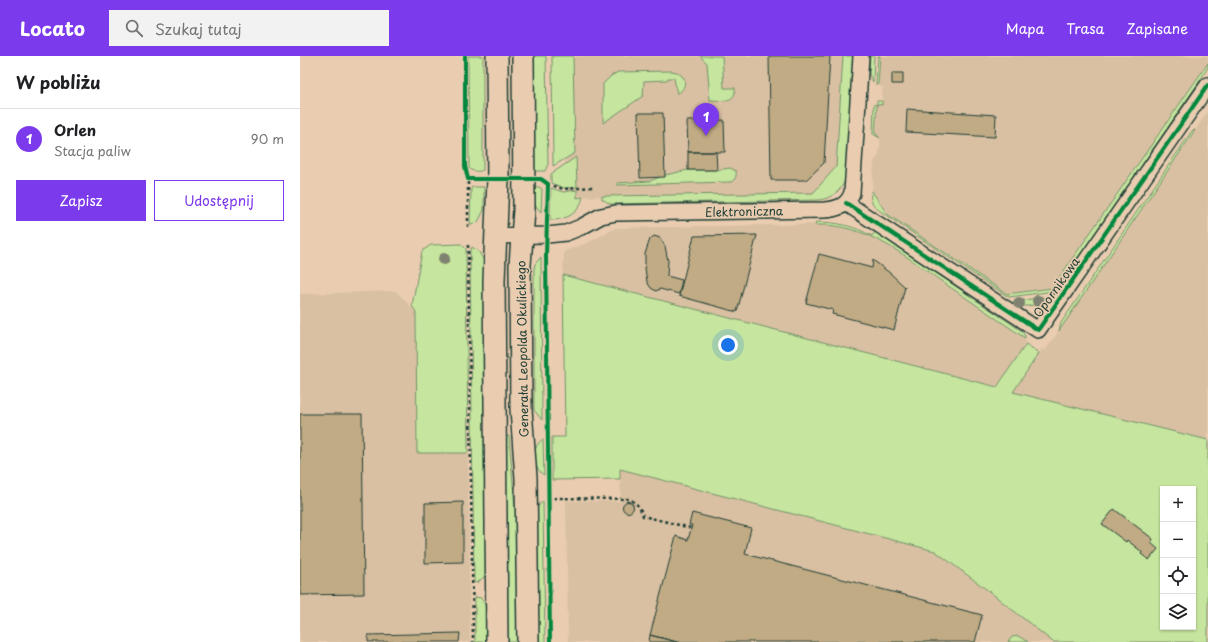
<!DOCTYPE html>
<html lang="pl">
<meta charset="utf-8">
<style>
:root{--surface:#fff;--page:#f2f2f2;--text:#202124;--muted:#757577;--line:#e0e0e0;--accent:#7c3aed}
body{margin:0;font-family:"Playpen Sans",sans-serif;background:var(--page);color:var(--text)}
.controls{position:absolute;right:12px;bottom:12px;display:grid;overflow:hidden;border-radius:0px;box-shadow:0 1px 3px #0004}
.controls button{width:36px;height:36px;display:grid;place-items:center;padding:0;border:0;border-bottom:1px solid var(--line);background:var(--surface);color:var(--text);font:20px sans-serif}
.you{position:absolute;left:428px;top:289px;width:14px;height:14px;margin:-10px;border:3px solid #fff;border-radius:50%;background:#1a73e8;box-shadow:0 0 0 6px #1a73e833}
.badge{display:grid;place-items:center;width:26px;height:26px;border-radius:50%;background:var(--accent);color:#fff;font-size:13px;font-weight:700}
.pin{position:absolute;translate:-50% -33px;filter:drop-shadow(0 1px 2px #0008)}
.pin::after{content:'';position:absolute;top:21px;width:14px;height:12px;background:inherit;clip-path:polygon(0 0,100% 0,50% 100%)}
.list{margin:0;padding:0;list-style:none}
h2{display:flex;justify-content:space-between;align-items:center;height:52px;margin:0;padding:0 16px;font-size:17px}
h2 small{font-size:13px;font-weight:400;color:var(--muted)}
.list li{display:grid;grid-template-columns:26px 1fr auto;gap:12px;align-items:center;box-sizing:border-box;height:60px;padding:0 16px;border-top:1px solid var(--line)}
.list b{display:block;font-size:15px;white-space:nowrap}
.list p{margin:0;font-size:13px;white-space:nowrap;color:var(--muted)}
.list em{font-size:13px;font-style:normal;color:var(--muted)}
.actions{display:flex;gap:8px;padding:12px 16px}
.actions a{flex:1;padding:9px 0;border:1px solid var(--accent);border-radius:0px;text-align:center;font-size:14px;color:var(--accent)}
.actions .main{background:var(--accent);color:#fff}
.icon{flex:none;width:22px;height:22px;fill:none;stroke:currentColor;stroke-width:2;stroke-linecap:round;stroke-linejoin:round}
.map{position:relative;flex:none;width:908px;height:586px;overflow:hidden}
header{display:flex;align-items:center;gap:24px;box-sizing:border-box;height:56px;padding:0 20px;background:var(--accent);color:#fff}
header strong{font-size:19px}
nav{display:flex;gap:22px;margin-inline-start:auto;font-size:14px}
.search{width:280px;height:36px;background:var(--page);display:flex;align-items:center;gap:10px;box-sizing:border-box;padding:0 14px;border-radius:0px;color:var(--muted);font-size:15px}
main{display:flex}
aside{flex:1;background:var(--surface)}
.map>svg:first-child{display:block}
</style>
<header>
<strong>Locato</strong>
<div class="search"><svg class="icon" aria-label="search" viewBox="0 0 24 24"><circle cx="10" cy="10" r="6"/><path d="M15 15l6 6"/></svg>Szukaj tutaj</div>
<nav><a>Mapa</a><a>Trasa</a><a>Zapisane</a></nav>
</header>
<main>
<aside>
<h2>W pobliżu<small></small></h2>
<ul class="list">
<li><span class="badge">1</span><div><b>Orlen</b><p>Stacja paliw</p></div><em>90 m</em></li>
</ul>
<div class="actions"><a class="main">Zapisz</a><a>Udostępnij</a></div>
</aside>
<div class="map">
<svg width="908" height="586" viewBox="0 0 908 586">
<rect width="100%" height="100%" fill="#eacdb1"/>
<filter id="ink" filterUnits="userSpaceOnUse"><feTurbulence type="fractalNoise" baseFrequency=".025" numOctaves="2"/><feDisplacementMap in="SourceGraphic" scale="8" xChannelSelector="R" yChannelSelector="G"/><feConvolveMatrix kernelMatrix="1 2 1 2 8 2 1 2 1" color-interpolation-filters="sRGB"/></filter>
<g filter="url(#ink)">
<path fill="#d9c0a2" d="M263,0H543L536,111L513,137L266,141Z
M580,0H908V7L752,232L707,238L587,158L572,135L574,105L578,101L580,90V81L575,78L577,48H582V39L583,32L578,29Z
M908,55V384L712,336L742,293L745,295Z
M528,168L554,174L585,187L725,282L726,288L697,331L263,219L264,195L285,188L316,172Z
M96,235L116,256L117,397H168L170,586H0V238Z
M320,413L635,495L690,536L753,586H268L266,445H321Z"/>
<path fill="#c6e59e" stroke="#729169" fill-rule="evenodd" d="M168,0H183V114C179,116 172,116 169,112Z
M232,0H246L248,108L245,115H233Z
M252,0H273L275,97L253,110Z
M400,0H422L424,32H435C436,48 421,44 410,44L407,7Z
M543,0H553L547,118C544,132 534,142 519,144L310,148L302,143V140L513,137L536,111Z
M570,0H574L573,26L569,18Z
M578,0H580L578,29H576Z
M908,7V11L899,26L760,229L753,236L749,235L747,236L709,241L690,229L580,155C573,149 568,144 572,135L587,158L707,238L752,232Z
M371,15L377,16L384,22C386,30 383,34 377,38L374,22H368L367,24L344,25L343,40L303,67V28L311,20L318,16Z
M577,45H582V49L577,48L575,77L580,82L573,78L574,49L577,48Z
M895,74L883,92L759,275L761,267L892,75Z
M276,101L277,131L264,132L251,127V118Z
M430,112L436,115C437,120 435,124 431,126L317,129V127L350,125L365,119L388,114H416Z
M172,131H184V154L178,166L171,169L170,166L171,133Z
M233,131H239L242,133L241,156C233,148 233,142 233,131Z
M251,132L263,136L277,134V142L283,141C279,158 266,164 250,164Z
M516,166C537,166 554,170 572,180L575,176L722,275L725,280V282C698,264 671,245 644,227C605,200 566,167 515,169Z
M161,188L166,193L168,397H117L116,256L112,250L122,195L131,189Z
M172,191L179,196L184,205L187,517L184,521L177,527L174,526L170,195Z
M241,201L242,364L234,354V213L235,208Z
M263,219L697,331L726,288L739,297L713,336L908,384V586H753L690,536L635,495L320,413V423L252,424V381H265ZM863,433H893V571H863Z
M742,241L747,243C735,251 722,252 709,247Z
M209,380L217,476L219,586H206L204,381Z
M243,383L244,419C231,411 231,391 243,383Z
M243,445L245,586H237L236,453Z
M175,541L181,542L187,552L188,586H175Z
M718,580L728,586H708L712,581Z"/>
<path fill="#c0ab85" stroke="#1f3d34" d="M469,0H530L524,107L506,124H471Z
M592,17H603V28H592Z
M607,53L696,59L695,81L606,76Z
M338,57H363L365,121L340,122Z
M424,64L425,96H388L387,65Z
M388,96H416L417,114H388Z
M457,179L437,256L379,240L394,180Z
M354,180L360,182L365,190L368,205L367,220L382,224L379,238L360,233L356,235L351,232L347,226L345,212V198L350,183Z
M519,198L572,212L573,204L591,218L605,231L594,274L532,258L533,254L506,247Z
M0,358H62L64,538L0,539Z
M322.5 451a5.5 5.5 0 1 1 11 0a5.5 5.5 0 1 1-11 0Z
M163,446V506L125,507V447Z
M814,453L853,483L851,487L858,493L849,504L841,498L842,496L827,484L826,486L802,468Z
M392,457L451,472L445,498L682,559L675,586H377L350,579L376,480L388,484L392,469H389Z
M160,577L159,586H68V579Z
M350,579L377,586H349Z"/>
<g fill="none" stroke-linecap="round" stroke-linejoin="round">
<g stroke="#1f3d34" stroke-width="18">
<path id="street" d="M546,147L738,274L908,29
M195,180L247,179L266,177L281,171L301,160L316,157L524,154C538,153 547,150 552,137L561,0"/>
</g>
<g stroke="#1f3d34" stroke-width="24">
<path id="secondary" d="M197,0L198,123L194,225L197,586
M223,0L224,154L220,209L221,353L226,422L228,586"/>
</g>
<path stroke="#1f3d34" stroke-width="2.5" stroke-dasharray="3 3" stroke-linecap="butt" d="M248,128L263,133L294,131
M168,171V123
M168,189L173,586
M248,444L256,442L329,443C337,447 340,451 343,460L391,472"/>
<use href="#street" stroke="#eacdb1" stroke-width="15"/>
<use href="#secondary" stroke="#eacdb1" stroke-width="21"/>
<g stroke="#eacdb1" stroke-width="6">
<path id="cycleway" d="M165,0V110L168,123H241L248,128L246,199L250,586
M546,147L738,274L908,29"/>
</g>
<use href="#cycleway" stroke="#00873e" stroke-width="4"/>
</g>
<g fill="#7f826f">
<circle cx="144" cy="203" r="6"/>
<circle cx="738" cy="245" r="6"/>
<circle cx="719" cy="247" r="6"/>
</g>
</g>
<g text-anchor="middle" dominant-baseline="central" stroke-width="3" stroke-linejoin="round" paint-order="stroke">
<g font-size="12" fill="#1f3d34" stroke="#eacdb1">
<text transform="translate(444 155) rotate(-1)">Elektroniczna</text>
<text transform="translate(756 231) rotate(-55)">Opornikowa</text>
<text transform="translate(222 293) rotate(-91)">Generała Leopolda Okulickiego</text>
</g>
</g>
</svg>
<div class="controls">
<button>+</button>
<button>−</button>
<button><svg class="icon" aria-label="locate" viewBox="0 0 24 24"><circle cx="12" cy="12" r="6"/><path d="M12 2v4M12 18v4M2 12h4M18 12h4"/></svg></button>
<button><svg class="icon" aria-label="layers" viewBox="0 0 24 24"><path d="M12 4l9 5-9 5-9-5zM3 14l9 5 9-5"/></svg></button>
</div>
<div class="you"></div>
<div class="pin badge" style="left:406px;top:80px">1</div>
</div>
</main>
